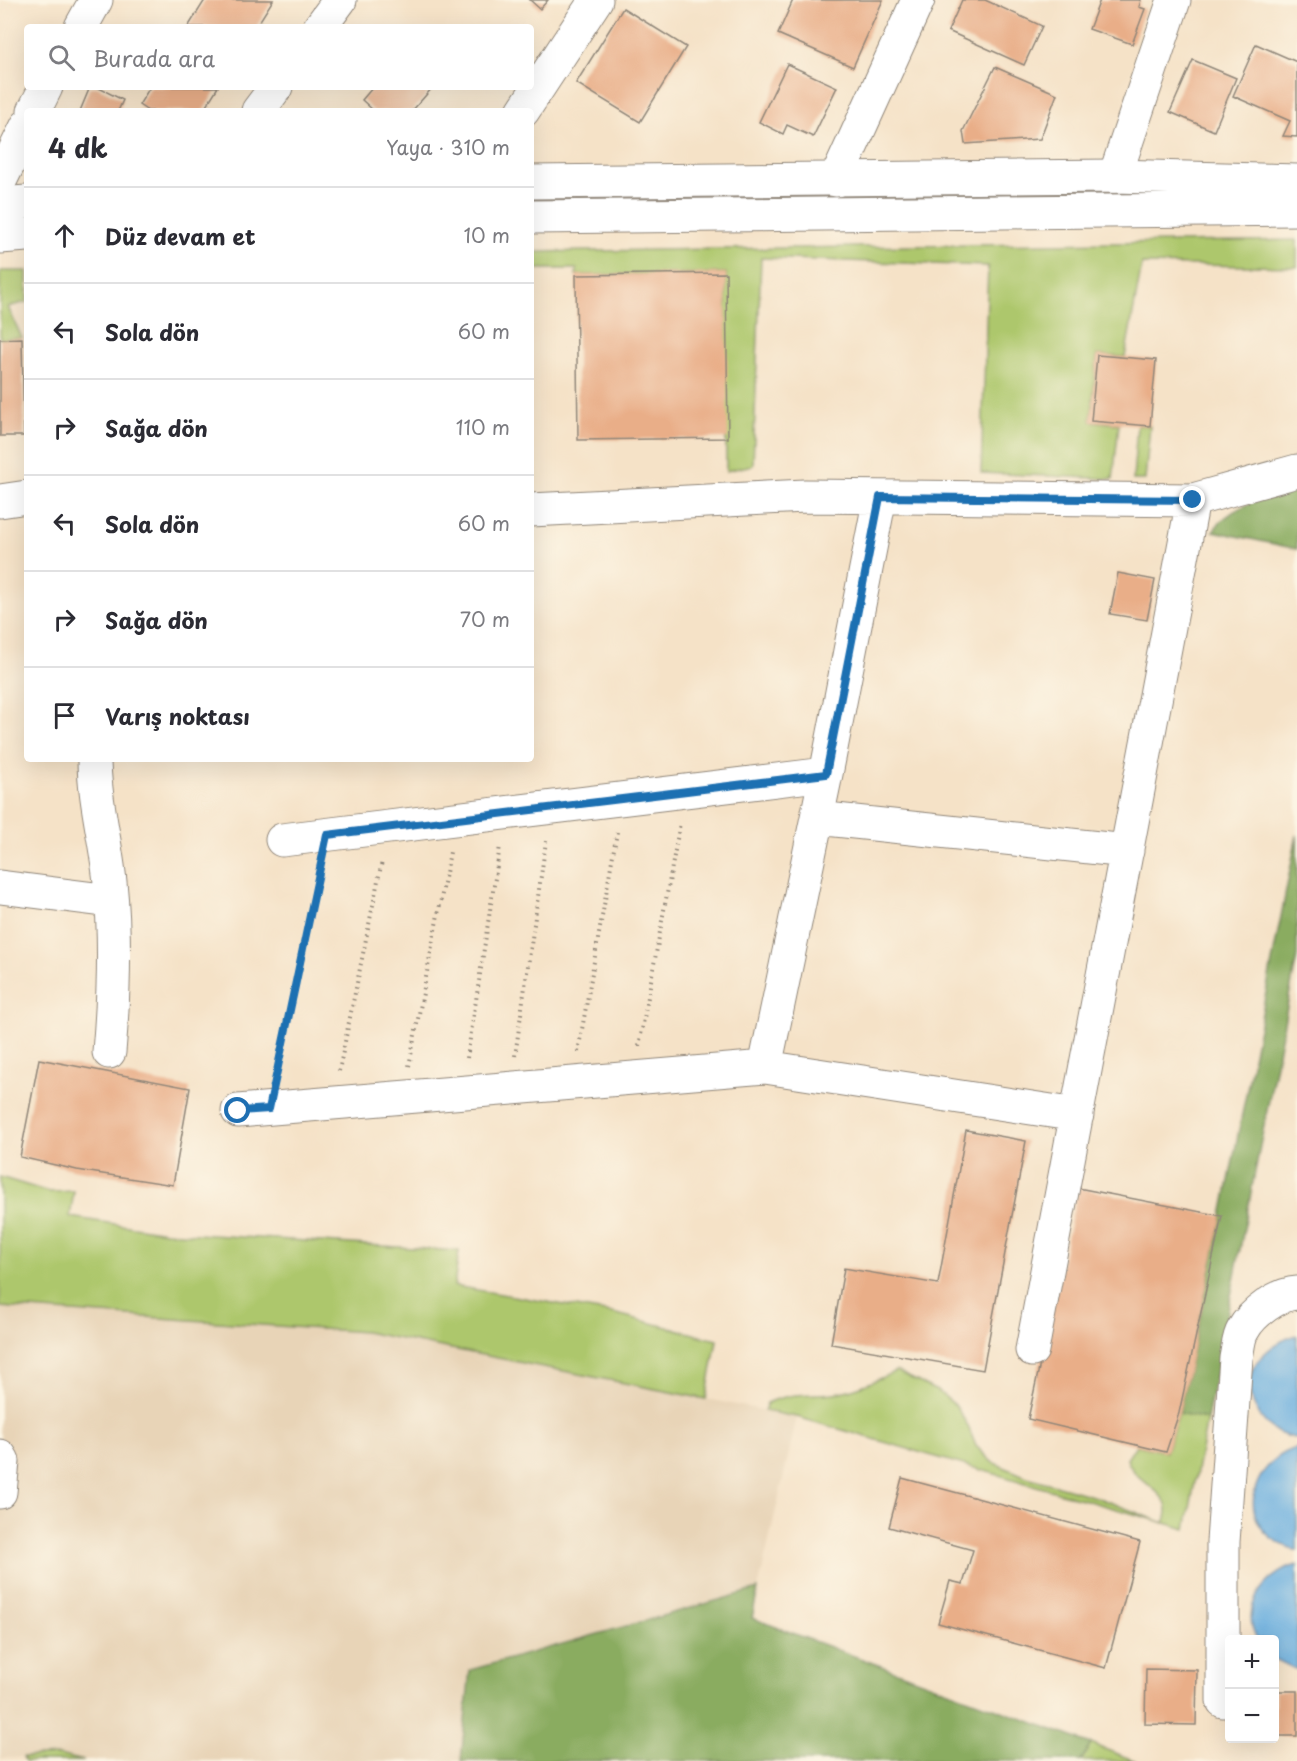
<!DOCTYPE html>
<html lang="tr">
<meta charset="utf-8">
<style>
:root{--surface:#fff;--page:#f7f7f7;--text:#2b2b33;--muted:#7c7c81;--line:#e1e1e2}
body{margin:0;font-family:"Playpen Sans",sans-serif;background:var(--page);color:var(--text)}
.controls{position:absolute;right:18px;bottom:18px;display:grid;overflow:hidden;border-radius:6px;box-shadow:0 6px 24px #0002}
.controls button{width:54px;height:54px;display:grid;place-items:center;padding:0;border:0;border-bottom:2px solid var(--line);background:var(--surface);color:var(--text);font:30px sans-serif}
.stop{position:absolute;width:18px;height:18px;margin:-14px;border:4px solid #1f6fb2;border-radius:50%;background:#fff}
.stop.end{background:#1f6fb2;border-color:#fff;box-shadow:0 2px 6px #0008}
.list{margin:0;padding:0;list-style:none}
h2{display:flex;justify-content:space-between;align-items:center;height:78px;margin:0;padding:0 24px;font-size:26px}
h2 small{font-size:20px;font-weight:400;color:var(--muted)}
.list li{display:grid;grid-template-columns:39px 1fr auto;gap:18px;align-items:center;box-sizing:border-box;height:96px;padding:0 24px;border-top:2px solid var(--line)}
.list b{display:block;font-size:22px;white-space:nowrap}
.list em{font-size:20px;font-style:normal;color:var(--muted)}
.icon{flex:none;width:33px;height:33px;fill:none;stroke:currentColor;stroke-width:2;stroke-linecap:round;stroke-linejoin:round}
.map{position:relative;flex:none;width:1297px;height:1761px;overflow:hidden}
.search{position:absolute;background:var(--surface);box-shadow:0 6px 24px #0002;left:24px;top:24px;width:510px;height:66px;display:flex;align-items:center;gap:15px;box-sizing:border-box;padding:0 21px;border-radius:6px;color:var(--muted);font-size:22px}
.panel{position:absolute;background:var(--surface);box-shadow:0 6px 24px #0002;left:24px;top:108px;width:510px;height:654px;border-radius:6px}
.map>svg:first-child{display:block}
</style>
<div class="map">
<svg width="1297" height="1761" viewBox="0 0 1297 1761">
<rect width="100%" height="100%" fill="#fcf5e5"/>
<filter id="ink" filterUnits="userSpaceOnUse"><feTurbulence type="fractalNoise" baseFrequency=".0167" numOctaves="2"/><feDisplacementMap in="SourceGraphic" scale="12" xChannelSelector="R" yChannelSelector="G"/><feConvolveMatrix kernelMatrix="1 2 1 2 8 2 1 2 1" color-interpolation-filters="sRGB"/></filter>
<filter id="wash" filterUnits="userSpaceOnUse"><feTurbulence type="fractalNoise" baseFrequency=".008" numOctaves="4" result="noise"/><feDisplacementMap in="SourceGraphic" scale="24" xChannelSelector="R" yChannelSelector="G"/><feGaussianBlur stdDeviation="1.35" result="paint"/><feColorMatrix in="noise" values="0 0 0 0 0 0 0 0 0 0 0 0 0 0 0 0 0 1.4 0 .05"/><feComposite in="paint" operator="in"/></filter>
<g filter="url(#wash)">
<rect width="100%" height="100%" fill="#f5e2c7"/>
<path fill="#e8d4b7" d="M0,1307L366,1332L797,1417L758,1589L470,1670L461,1761H84L59,1755L0,1758Z"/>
<path fill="#adc76c" stroke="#6c794c" stroke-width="1.5" d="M1297,240V267L1142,264L1125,357L1097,355L1091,421L1119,424L1113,479L981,473L988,266L761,258L753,465L726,471V273L576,275L577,269H531V252Z
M0,271H27V302L8,307L22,338L0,339Z
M1137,425L1150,426L1145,480H1133Z
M0,1177L49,1192L74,1191L70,1217L166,1232L459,1251L454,1286L617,1314L717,1340L706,1399L365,1332L0,1307Z
M896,1371L939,1392L955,1405L967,1424L976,1446L992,1462L1027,1477L1096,1497L1164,1523C1179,1492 1135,1486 1127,1459L1136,1445L1166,1452L1179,1413L1207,1419L1186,1529L797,1417L764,1411L767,1403C794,1391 805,1396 833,1393C854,1391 876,1380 896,1371Z
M1091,1744L1136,1761H1081Z
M59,1755L84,1761H25L23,1757Z"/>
<path fill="#8aac60" stroke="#5a6c46" stroke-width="1.5" d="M1297,489V549L1213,531C1231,504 1267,498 1297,489Z
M1297,835V956L1207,1419L1179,1413L1222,1216Z
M758,1589L752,1618L1091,1744L1081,1761H461L470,1670Z"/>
<path fill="#69aedf" stroke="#4a6c85" stroke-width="1.5" d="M1297,1335V1438H1294C1289,1436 1282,1435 1277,1432C1260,1422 1245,1396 1250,1376C1256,1356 1278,1340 1297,1335Z
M1297,1448V1551C1285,1546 1274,1542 1265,1532C1238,1502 1262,1457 1297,1448Z
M1297,1565V1669H1295L1275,1659L1274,1640L1257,1639C1240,1607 1264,1574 1297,1565Z"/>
<g id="blocks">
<path fill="#e9ae88" d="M205,0H273L256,27H188Z
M530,0H548L540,9Z
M793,0H883L853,67L778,34Z
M962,0H985L1042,26L1024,65L948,31Z
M1100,0H1141L1139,7L1145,9L1132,44L1089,29Z
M623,8L686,47L640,122L576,83Z
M1256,44L1297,62V137L1283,136L1290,121L1233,96Z
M1193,60L1236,78L1214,131L1170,112Z
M787,64L837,87L813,137L787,125L783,134L759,122Z
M995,67L1057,94L1040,139L965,144L963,131Z
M90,87H97L123,100L118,111H80Z
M150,87H218L203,111H148L139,105Z
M373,87H433L412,111H374L362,100Z
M726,273L728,438L578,440L576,275Z
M22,338L24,436H0V339Z
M1097,355L1156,360L1150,426L1091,421Z
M1118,573L1155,580L1147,620L1110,614Z
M39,1059L190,1088L173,1185L77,1170L20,1157Z
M966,1130L1026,1141L983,1370L831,1344L844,1268L938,1284Z
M1078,1188L1222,1216L1179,1413L1166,1452L1028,1419Z
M902,1478L1140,1542L1106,1668L938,1623L950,1581L963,1584L973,1550L889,1527Z
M1146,1669L1197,1670L1196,1725L1145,1724Z
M1275,1691H1297V1736H1275Z"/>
</g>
</g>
<g filter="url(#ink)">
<use href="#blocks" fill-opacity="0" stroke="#908679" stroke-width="1.5"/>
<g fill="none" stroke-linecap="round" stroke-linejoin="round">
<g stroke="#908679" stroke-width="35">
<path id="minor" d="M81,27L96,0
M320,27L340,0
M34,111L46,87
M258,111L276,87
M523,111L596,0
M1115,176L1174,0
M836,180L918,0
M0,181L27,126
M0,501L27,497
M531,510L805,496L1193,500
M94,759C94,800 106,841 110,882C116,940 114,995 109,1052
M817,818L1127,851
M282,840L826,774
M0,887L111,901
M765,1067L826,774L880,497
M238,1111L765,1067L1077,1115
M1032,1350L1193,500L1297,471
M0,1456L3,1461L0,1492
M1223,1701V1542L1236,1358C1238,1350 1238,1338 1243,1330C1252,1313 1278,1294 1297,1293"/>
</g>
<g stroke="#908679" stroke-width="35">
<path id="major" d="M531,182L1115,176L1297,181
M0,204L27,202
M531,217L1297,209
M0,237L27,235"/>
</g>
<path stroke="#908679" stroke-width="4" stroke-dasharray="1.5 4.5" stroke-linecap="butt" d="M639,1046L680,823
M578,1052L617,832
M515,1056L546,841
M467,1058L500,846
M409,1066L450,852
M339,1071L382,861
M276,1075L320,868"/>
<use href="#minor" stroke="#fff" stroke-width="33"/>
<use href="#major" stroke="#fff" stroke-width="33"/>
</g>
</g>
<g fill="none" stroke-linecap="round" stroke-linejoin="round" filter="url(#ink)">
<path stroke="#1f6fb2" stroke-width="8" d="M238,1111L269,1109L327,835L826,774L880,497L1193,500"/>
</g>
</svg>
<div class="controls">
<button>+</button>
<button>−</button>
</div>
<div class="stop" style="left:238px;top:1111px"></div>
<div class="stop end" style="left:1193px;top:500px"></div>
<div class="search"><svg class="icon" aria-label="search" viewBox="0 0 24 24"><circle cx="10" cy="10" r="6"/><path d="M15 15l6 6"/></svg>Burada ara</div>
<section class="panel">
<h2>4 dk<small>Yaya · 310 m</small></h2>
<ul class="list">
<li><svg class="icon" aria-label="ahead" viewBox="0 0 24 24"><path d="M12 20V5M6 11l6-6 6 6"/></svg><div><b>Düz devam et</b></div><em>10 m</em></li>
<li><svg class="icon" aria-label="left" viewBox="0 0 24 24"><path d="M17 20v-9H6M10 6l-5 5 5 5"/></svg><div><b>Sola dön</b></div><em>60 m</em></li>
<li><svg class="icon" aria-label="right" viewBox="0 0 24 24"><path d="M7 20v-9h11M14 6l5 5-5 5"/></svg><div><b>Sağa dön</b></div><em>110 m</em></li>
<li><svg class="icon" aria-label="left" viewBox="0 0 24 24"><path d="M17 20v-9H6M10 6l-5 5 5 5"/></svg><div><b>Sola dön</b></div><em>60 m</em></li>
<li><svg class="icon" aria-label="right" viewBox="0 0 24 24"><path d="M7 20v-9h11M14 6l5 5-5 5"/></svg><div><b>Sağa dön</b></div><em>70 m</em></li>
<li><svg class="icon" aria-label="arrive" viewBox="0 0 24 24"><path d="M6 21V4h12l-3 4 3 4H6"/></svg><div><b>Varış noktası</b></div></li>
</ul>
</section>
</div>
